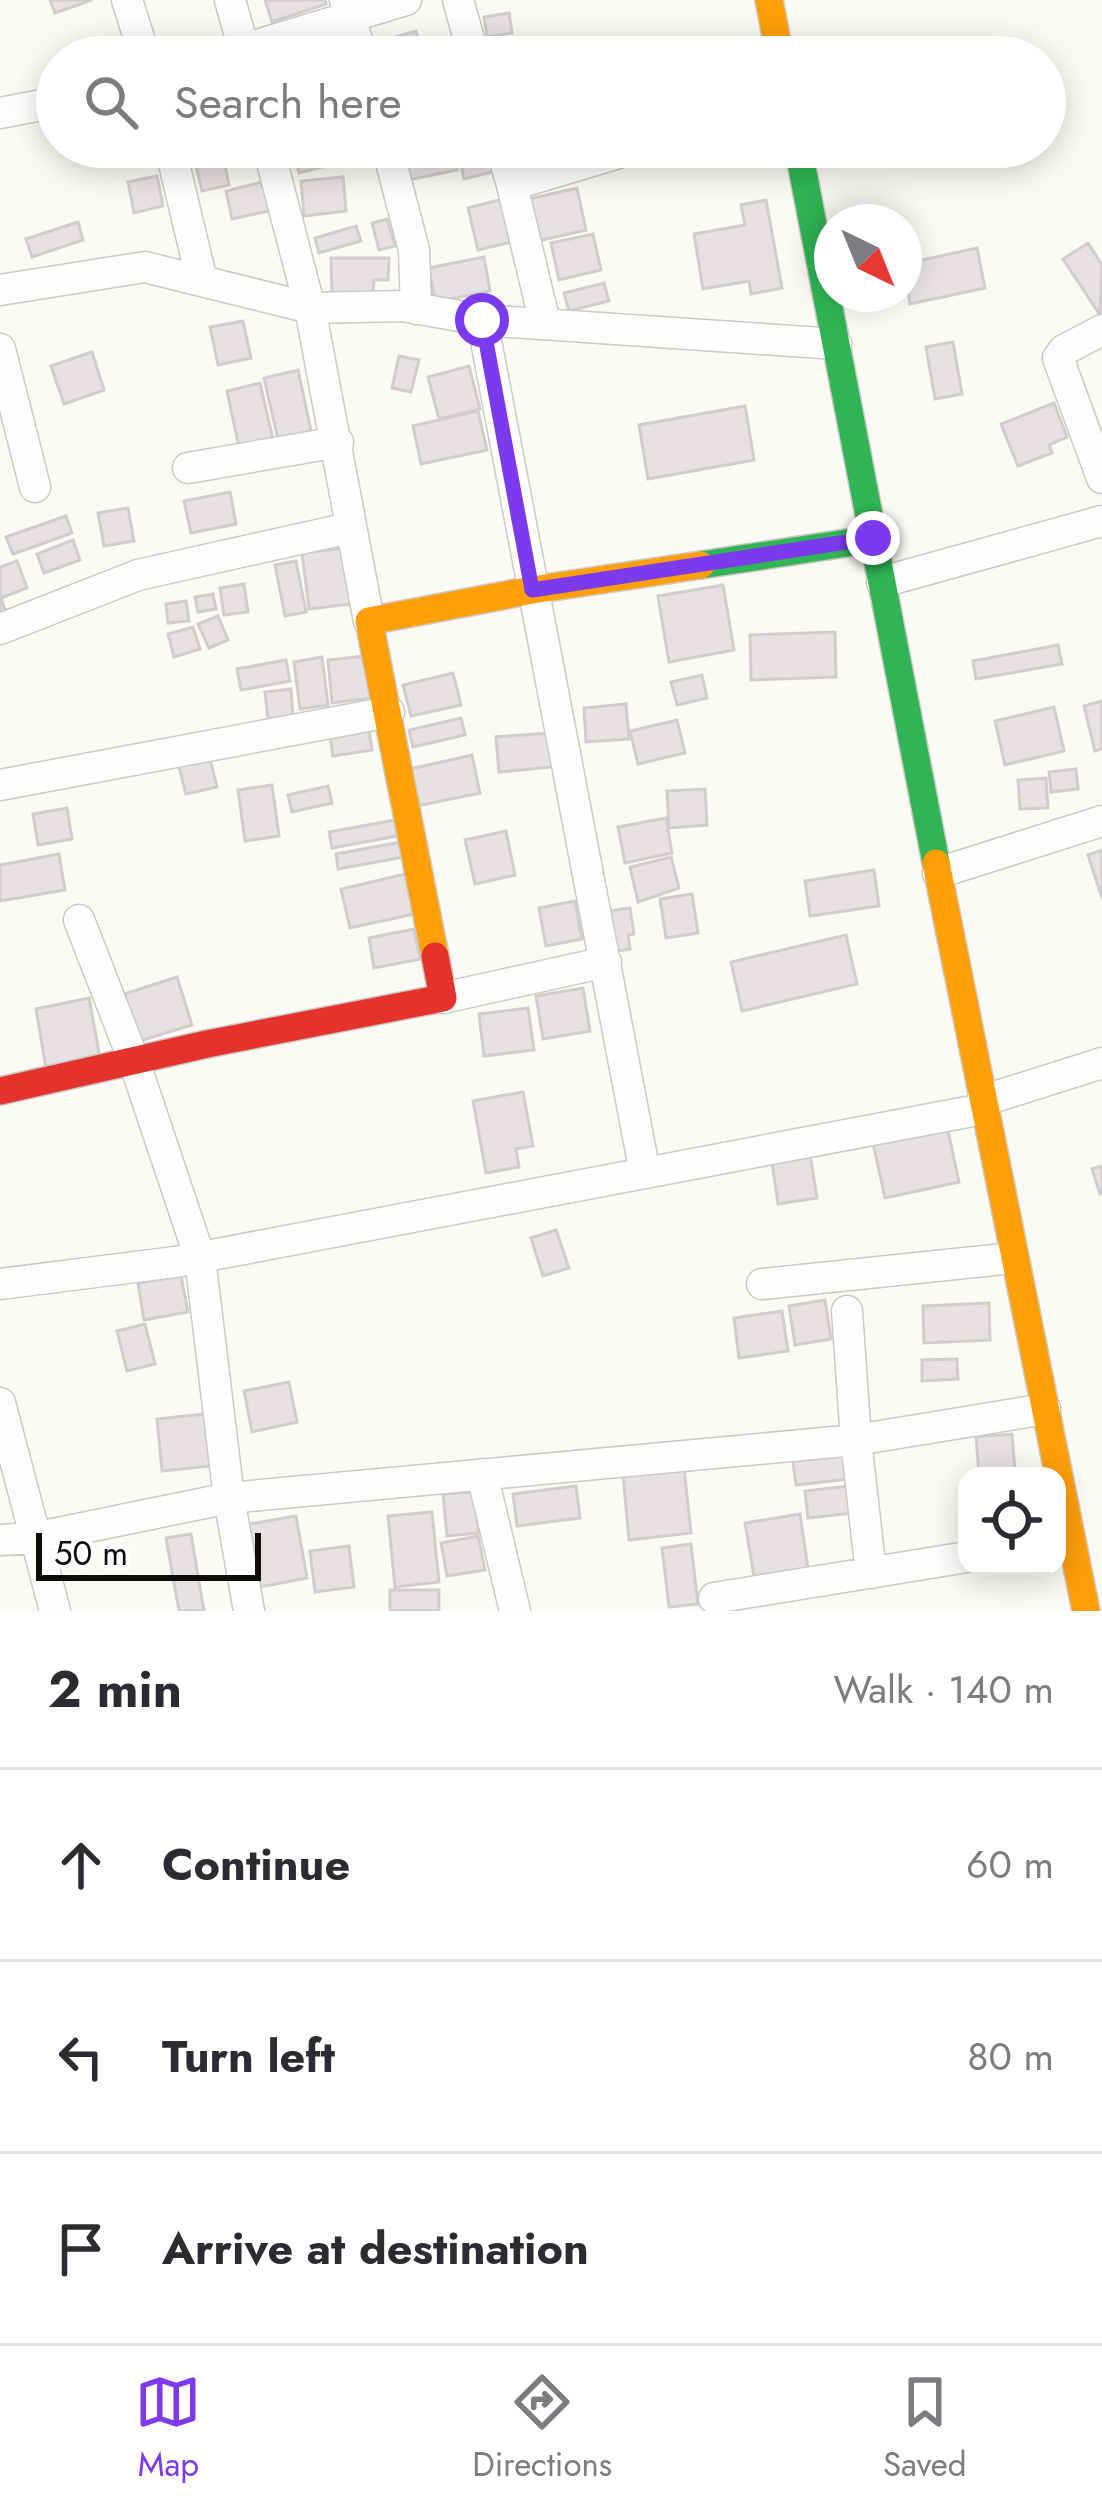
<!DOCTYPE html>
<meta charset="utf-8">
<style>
:root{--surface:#fff;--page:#f7f7f7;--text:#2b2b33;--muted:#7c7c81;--line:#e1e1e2;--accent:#7c3aed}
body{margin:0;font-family:Jost,sans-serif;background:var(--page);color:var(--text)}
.controls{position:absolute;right:36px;bottom:36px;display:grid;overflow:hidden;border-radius:24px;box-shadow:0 6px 30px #0003}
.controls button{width:108px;height:108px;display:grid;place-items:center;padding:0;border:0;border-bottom:3px solid var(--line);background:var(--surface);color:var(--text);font:60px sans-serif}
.compass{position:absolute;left:814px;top:204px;width:108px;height:108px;border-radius:50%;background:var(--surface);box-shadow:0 6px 30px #0003;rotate:137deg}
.scale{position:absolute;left:36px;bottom:30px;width:225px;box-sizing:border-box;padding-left:12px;border:6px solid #0d0c07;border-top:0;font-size:33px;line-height:42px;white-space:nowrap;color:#0d0c07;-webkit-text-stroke:9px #fff;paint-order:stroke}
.stop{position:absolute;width:36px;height:36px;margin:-27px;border:9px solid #7c3aed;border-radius:50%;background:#fff}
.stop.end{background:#7c3aed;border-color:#fff;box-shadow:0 3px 12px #0008}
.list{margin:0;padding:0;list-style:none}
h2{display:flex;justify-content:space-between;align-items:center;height:156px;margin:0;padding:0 48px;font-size:51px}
h2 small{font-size:39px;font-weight:400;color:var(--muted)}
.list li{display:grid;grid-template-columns:78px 1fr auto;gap:36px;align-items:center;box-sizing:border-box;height:192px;padding:0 48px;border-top:3px solid var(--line)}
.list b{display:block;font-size:45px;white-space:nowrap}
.list em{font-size:39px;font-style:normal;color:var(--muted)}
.icon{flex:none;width:66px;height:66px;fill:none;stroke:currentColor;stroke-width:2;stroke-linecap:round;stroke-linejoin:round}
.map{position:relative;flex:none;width:1102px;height:1611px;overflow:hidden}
.search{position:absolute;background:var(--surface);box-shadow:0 6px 30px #0003;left:36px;right:36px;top:36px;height:132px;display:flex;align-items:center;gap:30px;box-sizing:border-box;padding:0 42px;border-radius:66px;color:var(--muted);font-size:45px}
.sheet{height:732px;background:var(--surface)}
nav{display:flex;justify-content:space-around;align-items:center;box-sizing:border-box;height:168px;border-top:3px solid var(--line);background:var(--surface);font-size:33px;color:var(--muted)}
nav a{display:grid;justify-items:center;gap:6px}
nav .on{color:var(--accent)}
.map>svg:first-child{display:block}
</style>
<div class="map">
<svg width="1102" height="1611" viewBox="0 0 1102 1611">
<rect width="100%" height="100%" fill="#fbfaf5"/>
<path fill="#e5e2e1" stroke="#d0cdcc" stroke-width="3" d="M50,0H92L55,13Z
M265,0H325L326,4L272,22Z
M509,13L512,33L487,37L484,17Z
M416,31L423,57H383L378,42Z
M655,47L656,57H620V53Z
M338,147L342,162L299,173L293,149Z
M427,147H452L457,170L408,180L402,152Z
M457,147H495L501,170L464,179Z
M559,147H574L577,163L542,171L538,152Z
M224,160L229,185L202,191L196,166Z
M157,176L163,206L134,213L128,182Z
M343,177L346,211L304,216L301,181Z
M266,181L273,210L232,219L226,191Z
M577,188L586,230L538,241L529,199Z
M510,197L520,240L478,250L468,208Z
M766,200L782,288L751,294L749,281L703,289L694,234L745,225L741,205Z
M387,219L395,246L379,250L372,223Z
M78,222L83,240L32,257L26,239Z
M356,226L361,241L319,253L315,238Z
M593,234L601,270L559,280L551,243Z
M1088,243L1102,265L1100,315L1063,259Z
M977,248L985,288L910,304L904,264Z
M484,257L490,291L435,302L429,268Z
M331,258H389L388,280H374L373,292L332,293Z
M604,283L609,301L569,311L564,293Z
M243,321L251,358L218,365L210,327Z
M953,342L962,394L935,399L926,347Z
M92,352L104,390L64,404L51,366Z
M399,356L419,360L411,392L392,388Z
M469,366L480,409L439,419L428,377Z
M298,370L311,431L278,439L264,378Z
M260,383L274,444L240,452L227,391Z
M1054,403L1067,437L1049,445L1052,453L1018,466L1001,424Z
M745,406L754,460L648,479L639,425Z
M478,411L487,450L421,464L413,426Z
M230,492L236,524L191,533L184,501Z
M128,508L134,541L104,546L98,513Z
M66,516L72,533L13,554L6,537Z
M73,540L80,560L44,573L37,554Z
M345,548L351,604L309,609L302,553Z
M17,561L27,588L1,598L7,615L0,617V567Z
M296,561L306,612L285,616L275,565Z
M244,584L248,612L224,615L220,588Z
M723,585L734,650L669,662L658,596Z
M213,594L216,609L198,612L195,597Z
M186,601L189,621L168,623L166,604Z
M218,616L228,640L209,648L198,624Z
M193,627L200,649L174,657L168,634Z
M835,632L836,677L751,680L750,635Z
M1058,645L1062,664L976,679L973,661Z
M366,656L370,698L332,703L328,660Z
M322,657L328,705L300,709L294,662Z
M286,660L290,681L241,690L237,669Z
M453,673L461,705L411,716L403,685Z
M702,675L707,698L677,705L671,682Z
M291,689L293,716L268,719L265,692Z
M1102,701V749L1095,751L1084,706Z
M626,704L629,739L586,742L584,708Z
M1054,707L1064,751L1005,765L995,721Z
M461,718L465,735L413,747L409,730Z
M677,720L685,753L638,764L630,731Z
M369,730L372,750L333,756L330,736Z
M549,733L552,767L499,772L496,737Z
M209,755L217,787L186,794L178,763Z
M472,755L480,793L417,806L410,769Z
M1076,769L1078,789L1051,792L1049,772Z
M1046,778L1048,808L1020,809L1018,780Z
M272,785L279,836L245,841L238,790Z
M328,786L332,803L292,812L288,795Z
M705,789L707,825L669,828L667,791Z
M67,808L72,839L38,845L33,814Z
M666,818L672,853L625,863L618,827Z
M395,820L397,836L332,848L329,832Z
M506,831L515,875L475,884L465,840Z
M401,842L404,857L338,869L336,854Z
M1102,850V898L1088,855Z
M59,854L65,890L0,901V865Z
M671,857L679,888L638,902L630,867Z
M874,870L879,906L810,916L805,881Z
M405,874L414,914L350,928L341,889Z
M692,894L698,933L666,938L660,899Z
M575,901L582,939L546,946L539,908Z
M630,908L634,934L628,935L630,949L607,953L601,912Z
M414,929L420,959L374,968L369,938Z
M846,935L857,984L742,1011L731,962Z
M177,977L192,1025L130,1044L115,997Z
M583,988L590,1031L543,1039L536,996Z
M89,998L100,1058L46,1068L36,1009Z
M528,1008L534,1050L484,1056L479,1014Z
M523,1092L533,1146L516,1149L519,1167L486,1173L473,1101Z
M947,1126L959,1182L885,1198L873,1143Z
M809,1148L817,1198L778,1204L771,1155Z
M1102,1166V1193L1100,1194L1092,1169Z
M556,1230L569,1268L543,1276L531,1238Z
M181,1276L188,1312L144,1320L138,1283Z
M825,1300L831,1339L795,1345L789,1306Z
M989,1303L990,1340L924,1343L923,1306Z
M782,1311L788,1351L739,1358L734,1318Z
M145,1324L155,1364L127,1371L117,1331Z
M957,1359L958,1379L922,1381V1360Z
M289,1382L297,1422L252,1432L244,1391Z
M204,1414L210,1466L162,1471L157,1419Z
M1012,1434L1015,1471L979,1474L976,1437Z
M845,1448L849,1479L796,1485L792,1455Z
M684,1468L691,1533L629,1540L623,1474Z
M576,1486L580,1518L517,1526L513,1494Z
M850,1486L853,1513L808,1518L805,1491Z
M474,1492L479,1533L447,1536L443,1494Z
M432,1512L439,1582L395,1587L388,1516Z
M800,1514L808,1568L754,1576L745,1523Z
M296,1516L307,1578L260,1587L249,1524Z
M191,1534L204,1611H179L166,1538Z
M478,1536L485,1570L447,1576L441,1543Z
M691,1544L698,1604L669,1607L662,1548Z
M349,1546L354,1587L315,1592L310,1551Z
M390,1590H439V1611H390Z"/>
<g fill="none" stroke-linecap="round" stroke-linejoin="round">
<g stroke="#cbcac5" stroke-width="33">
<path id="street" d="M127,0L145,57
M230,0L246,57
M345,0L362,57
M458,0L474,57
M232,57L244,49L406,0
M0,113L57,102
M170,147L202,281
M387,147L414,250L416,309
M501,147L512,185
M0,290L145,267L310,308L268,147
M482,320L645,1173
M545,323L512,185L639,147
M1102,330L1064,350L1058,358L1102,478
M0,349L35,487
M188,468L338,442
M882,582L1102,521
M369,621L310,308L403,306L482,320L836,344
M0,629L138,575L349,528
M0,785L389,712
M938,873L1102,821
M79,920L134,1061L200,1258L229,1498L249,1611
M443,998L606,962
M982,1101L1102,1063
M0,1284L175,1262L983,1109
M762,1284L1013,1258
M847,1311L856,1440L871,1573
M0,1403L55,1611
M482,1474L515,1611
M0,1540L34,1538L229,1498L856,1440L1045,1409
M714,1598L967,1557"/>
</g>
<g stroke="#cbcac5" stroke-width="30">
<path id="fast" d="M798,147L936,863
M701,565L873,539"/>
</g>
<g stroke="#cbcac5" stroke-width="30">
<path id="slow" d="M769,0L780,57
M936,863L1086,1611
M435,956L369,621L532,590L701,565"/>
</g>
<g stroke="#cbcac5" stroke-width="30">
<path id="jam" d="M0,1091L207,1044L443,998L435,956"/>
</g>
<use href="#street" stroke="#fefefe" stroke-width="30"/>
<use href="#fast" stroke="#30b455" stroke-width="27"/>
<use href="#slow" stroke="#ff9f0a" stroke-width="27"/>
<use href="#jam" stroke="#e5322d" stroke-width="27"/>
</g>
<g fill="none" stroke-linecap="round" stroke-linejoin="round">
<path stroke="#7c3aed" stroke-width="15" d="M482,320L532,590L873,538"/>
</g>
</svg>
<div class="controls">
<button><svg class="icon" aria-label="locate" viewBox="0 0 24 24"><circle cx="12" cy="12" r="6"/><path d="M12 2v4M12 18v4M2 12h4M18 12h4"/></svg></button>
</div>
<svg class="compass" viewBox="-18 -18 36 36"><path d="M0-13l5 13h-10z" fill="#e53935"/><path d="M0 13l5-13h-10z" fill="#7c7c81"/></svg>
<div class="scale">50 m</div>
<div class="stop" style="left:482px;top:320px"></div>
<div class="stop end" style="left:873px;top:538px"></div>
<div class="search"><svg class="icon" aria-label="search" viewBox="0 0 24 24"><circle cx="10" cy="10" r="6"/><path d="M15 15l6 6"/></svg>Search here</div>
</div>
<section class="sheet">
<h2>2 min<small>Walk · 140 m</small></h2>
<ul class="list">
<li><svg class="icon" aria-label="ahead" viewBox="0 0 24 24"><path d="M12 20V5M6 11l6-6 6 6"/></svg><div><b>Continue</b></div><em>60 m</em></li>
<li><svg class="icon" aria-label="left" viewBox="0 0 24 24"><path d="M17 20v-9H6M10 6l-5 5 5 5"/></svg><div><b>Turn left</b></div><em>80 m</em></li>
<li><svg class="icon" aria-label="arrive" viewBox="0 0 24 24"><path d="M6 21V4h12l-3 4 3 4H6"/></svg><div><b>Arrive at destination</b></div></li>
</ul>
</section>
<nav>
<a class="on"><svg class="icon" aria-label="map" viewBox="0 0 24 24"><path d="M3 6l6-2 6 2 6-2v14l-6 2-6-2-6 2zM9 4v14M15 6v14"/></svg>Map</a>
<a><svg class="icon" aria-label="directions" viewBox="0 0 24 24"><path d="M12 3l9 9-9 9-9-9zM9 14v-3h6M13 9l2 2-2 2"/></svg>Directions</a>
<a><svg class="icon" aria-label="saved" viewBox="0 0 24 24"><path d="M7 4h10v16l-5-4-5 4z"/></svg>Saved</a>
</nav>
